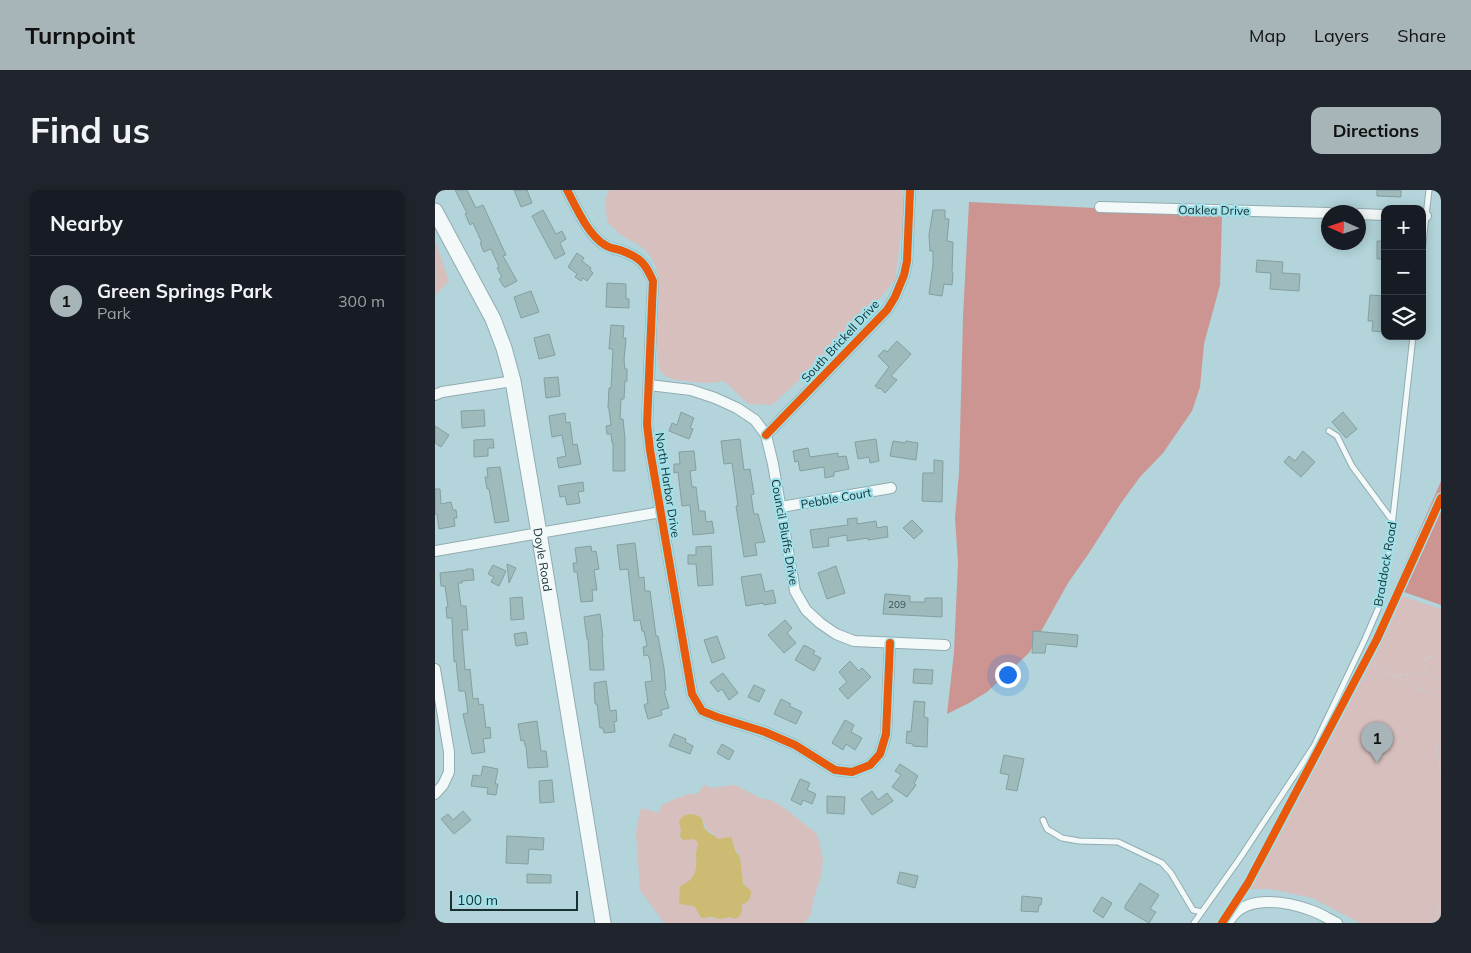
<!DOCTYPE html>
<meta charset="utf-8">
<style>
:root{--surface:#171b24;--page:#20242c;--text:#f1f3f6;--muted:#9ea1a6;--line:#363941;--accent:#a7b5b9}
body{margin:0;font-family:Mulish,sans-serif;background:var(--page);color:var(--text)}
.controls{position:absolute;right:15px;top:15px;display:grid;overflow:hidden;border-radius:10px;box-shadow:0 2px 12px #0003}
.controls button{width:45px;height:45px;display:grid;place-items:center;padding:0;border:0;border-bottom:1px solid var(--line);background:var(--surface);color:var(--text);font:25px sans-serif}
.compass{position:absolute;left:886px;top:15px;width:45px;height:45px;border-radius:50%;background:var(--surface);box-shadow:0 2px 12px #0003;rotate:273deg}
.scale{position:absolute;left:15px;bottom:12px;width:128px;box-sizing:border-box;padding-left:5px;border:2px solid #163034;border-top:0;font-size:14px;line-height:18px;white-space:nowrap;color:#163034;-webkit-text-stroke:4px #a2e1ea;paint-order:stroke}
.you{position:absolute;left:572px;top:484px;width:18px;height:18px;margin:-12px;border:4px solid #fff;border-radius:50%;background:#1a73e8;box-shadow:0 0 0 8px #1a73e833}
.badge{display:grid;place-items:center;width:32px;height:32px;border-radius:50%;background:var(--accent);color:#111;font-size:16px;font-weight:700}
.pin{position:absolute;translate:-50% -41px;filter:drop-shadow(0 1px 2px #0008)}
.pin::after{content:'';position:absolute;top:26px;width:18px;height:15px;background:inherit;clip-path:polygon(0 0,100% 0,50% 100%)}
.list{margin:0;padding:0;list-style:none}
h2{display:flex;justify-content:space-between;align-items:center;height:65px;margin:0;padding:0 20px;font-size:21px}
h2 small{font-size:16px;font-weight:400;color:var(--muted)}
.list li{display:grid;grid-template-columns:32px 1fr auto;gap:15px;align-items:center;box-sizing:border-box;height:90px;padding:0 20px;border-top:1px solid var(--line)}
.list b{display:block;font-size:19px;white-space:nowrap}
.list p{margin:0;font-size:16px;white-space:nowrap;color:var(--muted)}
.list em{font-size:16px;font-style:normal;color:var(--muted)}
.icon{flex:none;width:28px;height:28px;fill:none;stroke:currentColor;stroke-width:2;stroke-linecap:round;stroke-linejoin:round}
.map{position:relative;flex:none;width:1006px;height:733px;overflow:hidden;border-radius:10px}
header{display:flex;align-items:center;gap:30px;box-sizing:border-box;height:70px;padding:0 25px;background:var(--accent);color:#111}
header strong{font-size:24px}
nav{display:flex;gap:28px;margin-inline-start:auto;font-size:18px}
.intro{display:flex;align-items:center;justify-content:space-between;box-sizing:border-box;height:120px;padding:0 30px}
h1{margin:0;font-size:35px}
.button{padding:12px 22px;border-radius:10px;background:var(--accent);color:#111;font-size:18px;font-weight:700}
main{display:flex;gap:30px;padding:0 30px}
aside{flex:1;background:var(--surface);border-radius:10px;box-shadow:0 2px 12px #0003}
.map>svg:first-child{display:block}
</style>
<header>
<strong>Turnpoint</strong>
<nav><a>Map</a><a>Layers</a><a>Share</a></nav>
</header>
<div class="intro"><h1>Find us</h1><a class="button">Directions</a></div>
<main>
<aside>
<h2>Nearby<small></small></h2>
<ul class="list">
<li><span class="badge">1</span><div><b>Green Springs Park</b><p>Park</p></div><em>300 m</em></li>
</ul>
</aside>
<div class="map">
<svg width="1006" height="733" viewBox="0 0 1006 733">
<rect width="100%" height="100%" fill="#b2d4da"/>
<path fill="#d6bfbd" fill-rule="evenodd" d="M174,0H467L469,20L460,90L408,152L377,178L337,215L313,214L289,191C277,194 264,193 251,191C243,190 233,190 227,183C214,168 230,104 221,78C214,58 203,55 186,45C181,41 177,36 172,32L170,9Z
M0,50L14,91L0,105Z
M967,406L1006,419V733H925L877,708L835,699H809L947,447Z
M269,595L276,598L300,595L325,608L338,611L352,620L382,644L388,669L385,690L379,707L376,724L370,733H229L205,700L201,642L205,621L207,618L223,623L227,615L242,608L255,604H262ZM268,629C272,646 275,638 283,649H287L290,648C296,652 303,660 305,668C307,677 304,689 312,696V712L307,715L300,729C289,724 277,731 264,726L263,720L259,715L244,714L245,697C261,689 262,681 261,664C261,660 263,656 263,652L259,649L245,648L246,639Z"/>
<path fill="#cc9592" d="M534,12L660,18L661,22L787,25L785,95L769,154L765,197L757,221L728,263L705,287L686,313L654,363L633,393L594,463L552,502L534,513L512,524L519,462L523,373L520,328L524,283L528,127Z
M1006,291V415L969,402H965L922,484Z"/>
<path fill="#cdba73" d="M255,624C274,626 264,633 272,641C275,644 280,645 283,649L296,647L300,660L305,667L308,693L316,701C316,709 314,711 307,715V721L305,726L300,729L295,727L285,729L277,727L267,728C263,725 263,720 259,716L244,714L245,696C261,689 262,681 261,664C261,660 263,656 263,652L258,649L249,650L245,647L246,639L244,632C246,627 249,625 255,624Z"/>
<path fill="#9ebabb" stroke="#849fa1" d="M20,0H32L41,18L48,15L71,65L68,66L82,91L71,97H69L64,89L67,87L62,78L64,77L56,59L49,62L45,53H47L38,33L35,35L30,24L32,23Z
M79,0H92L97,13L86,17Z
M942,0H966V7L942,6Z
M108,20L121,44L127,41L131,49L125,53L130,64L120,69L97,26Z
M498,20H510V29H514L512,51L518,52L517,83H518L517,95L509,94L507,106L494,104L498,75V61H495L494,45Z
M942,51H950V69H942Z
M142,63L149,68L147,71L156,78L155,80L158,83L152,91L148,88L146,91L140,87L142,84L133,77Z
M822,70L848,72L847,83L865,84L864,101L835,99L836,83L821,82Z
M172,93L191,94V109H194V118L171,117Z
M96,101L104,122L86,128L79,107Z
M935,105L950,106L948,142L937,141L938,131H933Z
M176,135L189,136L188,148H191L189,170L190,179H192V191H190L189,209H186L185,229H188L190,249V281H178V253H177L176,244H172L171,236L176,235L174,219L173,218L174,198H176L178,159H174Z
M114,144L120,165L104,169L99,148Z
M462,151L476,164L456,186L462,190L450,203L445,198L444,199L440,196L454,177L443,166L449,160L452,162Z
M123,187L125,206L111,208L109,188Z
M49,220L50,236L27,238L26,221Z
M246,222L259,228L255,238L258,239L254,249L234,241L237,233L242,235Z
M908,222L922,239L911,248L897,232Z
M130,223L131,233L135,232L138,255L142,254L146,274L124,278L122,268L131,266L127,245L117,247L114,226Z
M0,236L14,245L6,257L0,253Z
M58,249L59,258H53V266L39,267V250Z
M305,249L309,280L315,279L319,304L316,305L319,324H323L330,352L320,353L322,365L309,367L301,316H303L297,273L289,274L286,251Z
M441,249L444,271L435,273L434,267L423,269L420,252Z
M458,251L470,253L471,251L483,253L481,270L455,266Z
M373,258L375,267L403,263V267L411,266L414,279L399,282V286L390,288L389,277L365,281L363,271L360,272L358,261Z
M259,261L261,280L255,281L257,297H261L264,321H270L271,332L277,331L279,343L258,345L255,315L247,316L243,282L239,283V274H245L244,262Z
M868,261L880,272L866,287L849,272L854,266L860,271Z
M499,270L508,271L507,312L487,311L488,283H499Z
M65,277L74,331L60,333L54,299H52L50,287H53L52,278Z
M148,292L149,301L143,302L145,313L132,315L130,306L125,307L123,296Z
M0,299H5L6,314L16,312L18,320H21L22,328H19L20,336L4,339L2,324H0Z
M422,328V334L441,331L442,338L452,336L453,347L433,350V348L412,351V345L393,348L394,356L378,358L375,340L413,335L412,329Z
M477,330L488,341L479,349L468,338Z
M200,353L204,388L209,387L210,401H215L221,446H223L229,478L231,500L229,501L234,518L226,520L227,525L213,529L209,515L213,513L210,492L217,491L215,471L213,465L209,466L208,457L212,456L209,441H207L205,430L199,431L193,379L185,380L182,355Z
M156,356L157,362L161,361L164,379L159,380L162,400H157L158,411L146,412L142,382H139L138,373H142L140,358Z
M276,356L278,395L263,396L261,374H253V365H261V357Z
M72,374L81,378L74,393Z
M58,375L71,381L64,396L56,392L59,387L53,384Z
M401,376L410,403L392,409L383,383Z
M31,379H38L39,390L27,391V393H23L26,416H31L33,440H27L30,480L35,479L38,509L43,508L44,515L48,514L51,538L55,537L56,548L48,549L50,562L37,564L28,524L33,523L30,501H24L21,471L19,472L17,428H12L11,417H13L10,396H6L5,383L31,380Z
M326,384L330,402L338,400L341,413L329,415L328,413L311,416L306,387Z
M450,404L475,406V412H490V408H507V427L448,424Z
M87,407L89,429L76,430L75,408Z
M165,424L168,447H167L169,480H155L153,449H152L149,427Z
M350,430L357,438L352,443L361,453L349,463L333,445Z
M598,441L643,445L642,457L611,454L610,463H597Z
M91,442L93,454L81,456L79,444Z
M282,446L290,468L277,473L269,450Z
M369,455L380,461L378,464L386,468L379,481L360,470Z
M415,471L424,481L427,478L436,487L413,509L404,499L412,492L404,482Z
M479,479L498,480L497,494L478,493Z
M288,483L303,503L294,510L287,499L283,502L275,492Z
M171,491L175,521L181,520L182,531L179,532L180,542L169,543L168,538H165L162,514H160L159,493Z
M319,495L330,500L324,512L313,507Z
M346,509L356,514L354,516L367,522L361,534L339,524Z
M479,511L490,512L489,527L493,528L492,557L478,556V554L471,553L472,541L476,542Z
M410,530L419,535L416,542L427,548L420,560L411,554L408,560L397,553Z
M102,531L106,561H111L113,577L93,578L91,556H90L89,550L86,551L83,534Z
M239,544L251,549L250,552L258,556L255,564L234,556Z
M287,554L299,561L294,570L282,563Z
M569,565L589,569L582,601L571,599L574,585L565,583Z
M465,574L483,586L479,593L481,595L472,607L457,597L466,585L460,581Z
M48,576L63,579L60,594H63L61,605L52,604L53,598L36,596L38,585L46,586Z
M365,589L375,593L372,600L381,604L377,614L368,610L366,615L356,610Z
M117,590L119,612L105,613L104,591Z
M437,601L443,610L452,603L458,611L437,625L426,609Z
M392,606L410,607L409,624L392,623Z
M28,621L36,630L19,644L6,629L13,624L18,630Z
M72,646L109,648L108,660L94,659L93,674L71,673Z
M465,682L483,686L480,698L462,693Z
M92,684L116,685V693H92Z
M705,693L724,705L715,719L721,722L714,733L690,719V716Z
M587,706L607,708L606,715H604L603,722L586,721Z
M667,707L677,713L668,728L658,721Z"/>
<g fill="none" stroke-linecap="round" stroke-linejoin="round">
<g stroke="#92acb1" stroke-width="7">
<path id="lane" d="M987,61L994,0
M894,241L902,246L917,276L957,330
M608,630L612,639L627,648L644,651L683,652L727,673L736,683L758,720L767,722
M759,733L805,668L879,556L930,449L943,419L948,399L957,336L978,146"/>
</g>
<g stroke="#92acb1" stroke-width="12">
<path id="street" d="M132,0C141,17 153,45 170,55C174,58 180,59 185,60C204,67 210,72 218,91L212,234L215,260L257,504L267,521L282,527L330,542L360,555L400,580L417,582L435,575L445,564L451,544L455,453
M665,17L894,23
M924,24L950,25
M987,26H991
M214,195L256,200L280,208L302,218L320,230L331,245L338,274L360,401L371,420L385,433L401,444L419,451L510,455
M0,205L7,202L78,191
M331,245L452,120L460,107L469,85L472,71L475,0
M346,317L456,298
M0,361L226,322
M0,479L14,562V582L8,595L0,604
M793,733C808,703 852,711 878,721C886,724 894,729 902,733"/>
</g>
<g stroke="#92acb1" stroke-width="17">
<g id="secondary">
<path id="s1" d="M0,21L58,129L69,158L78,191L104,343L168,733"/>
</g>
</g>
<path stroke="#c5d0d2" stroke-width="1" stroke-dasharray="5 2.5" stroke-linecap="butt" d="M930,472L1003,507L1006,511
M991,483L1006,490
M963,485H985L990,482L991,467H1001
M1006,551L1001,558C1002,565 1006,571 1004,579L1006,585
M999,733L1003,715L1006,713"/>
<use href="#lane" stroke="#f3f9f9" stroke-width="5"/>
<use href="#street" stroke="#f3f9f9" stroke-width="10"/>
<use href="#secondary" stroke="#f3f9f9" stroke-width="15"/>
<g stroke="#a2e1ea" stroke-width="11">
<path id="cycleway" d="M132,0C141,17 153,45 170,55C174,58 180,59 185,60C204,67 210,72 218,91L212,234L215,260L257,504L267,521L282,527L330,542L360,555L400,580L417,582L435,575L445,564L451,544L455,453
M331,245L452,120L460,107L469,85L472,71L475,0
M787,733L813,693L942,449L1006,308"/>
</g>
<use href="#cycleway" stroke="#e8590c" stroke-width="8"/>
</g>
<g text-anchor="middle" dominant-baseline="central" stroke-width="4.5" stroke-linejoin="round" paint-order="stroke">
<g font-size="10" fill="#385256">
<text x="462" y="414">209</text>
</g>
<g font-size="12" fill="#163034" stroke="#a2e1ea">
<text transform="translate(779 20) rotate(1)">Oaklea Drive</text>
<text transform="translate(405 151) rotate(-47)">South Brickell Drive</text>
<text transform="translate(233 295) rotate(81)">North Harbor Drive</text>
<text transform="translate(401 308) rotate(-10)">Pebble Court</text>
<text transform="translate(350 342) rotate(80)">Council Bluffs Drive</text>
<text stroke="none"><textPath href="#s1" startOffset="369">Doyle Road</textPath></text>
<text transform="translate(950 374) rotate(-80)">Braddock Road</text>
</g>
</g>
</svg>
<div class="controls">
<button>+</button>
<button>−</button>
<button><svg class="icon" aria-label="layers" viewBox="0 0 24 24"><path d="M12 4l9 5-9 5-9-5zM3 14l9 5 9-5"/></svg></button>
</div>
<svg class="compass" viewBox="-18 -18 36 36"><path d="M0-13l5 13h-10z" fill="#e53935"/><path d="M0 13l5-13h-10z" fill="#9ea1a6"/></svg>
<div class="scale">100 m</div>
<div class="you"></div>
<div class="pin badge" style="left:942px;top:573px">1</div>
</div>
</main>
